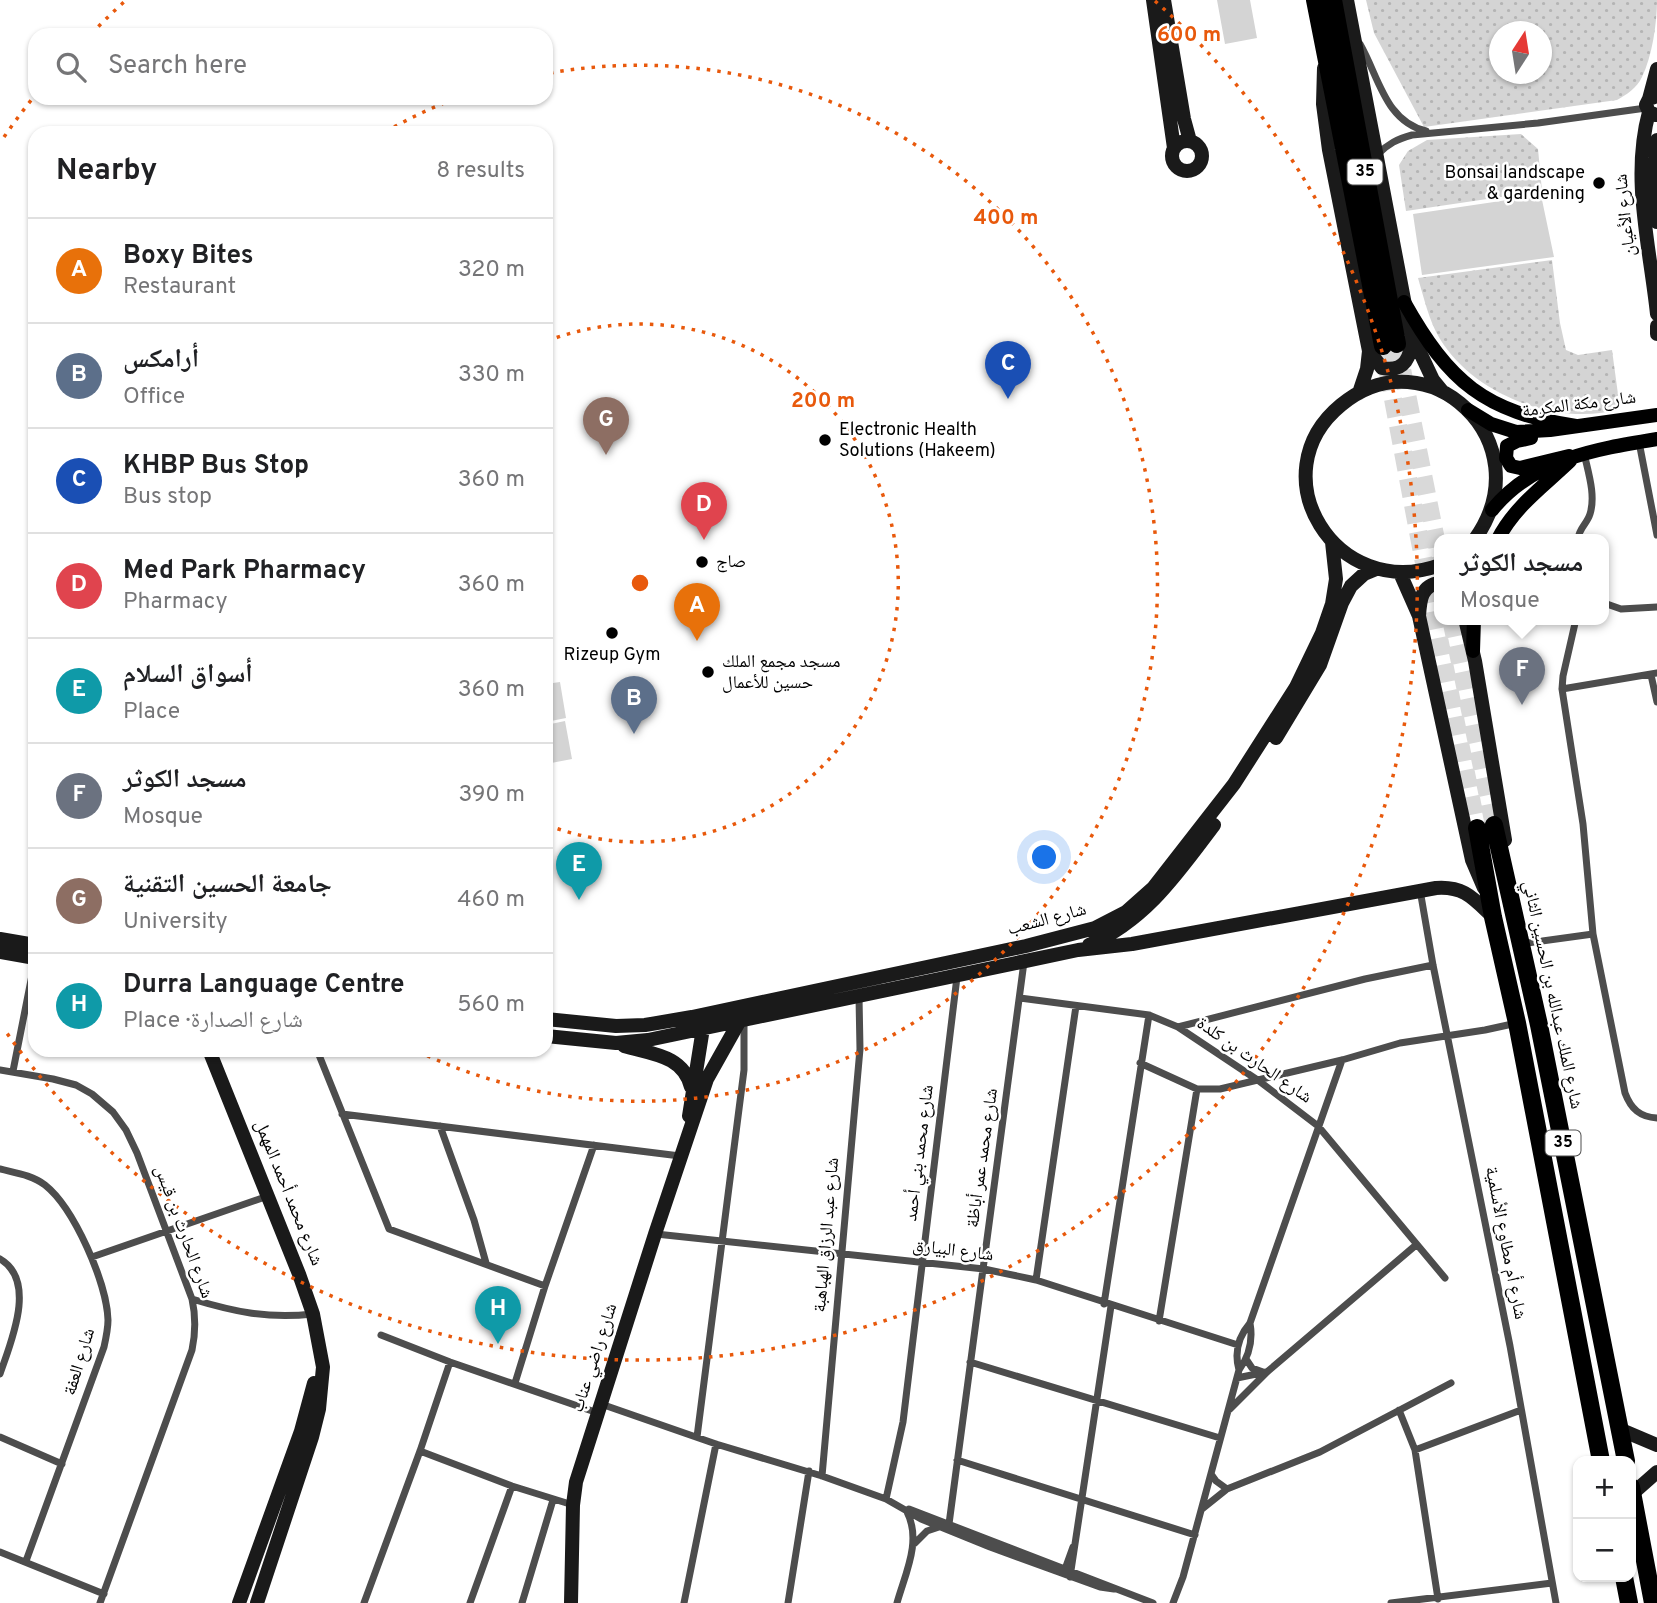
<!DOCTYPE html>
<meta charset="utf-8">
<style>
:root{--surface:#fff;--page:#f6f6f6;--text:#202124;--muted:#757577;--line:#e0e0e0;--accent:#000}
body{margin:0;font-family:Overpass,"Noto Naskh Arabic",sans-serif;background:var(--page);color:var(--text)}
.controls{position:absolute;right:21px;bottom:21px;display:grid;overflow:hidden;border-radius:14px;box-shadow:0 2px 5px #0004}
.controls button{width:63px;height:63px;display:grid;place-items:center;padding:0;border:0;border-bottom:2px solid var(--line);background:var(--surface);color:var(--text);font:35px sans-serif}
.compass{position:absolute;left:1489px;top:21px;width:63px;height:63px;border-radius:50%;background:var(--surface);box-shadow:0 2px 5px #0004;rotate:12deg}
.you{position:absolute;left:1045px;top:858px;width:24px;height:24px;margin:-18px;border:5px solid #fff;border-radius:50%;background:#1a73e8;box-shadow:0 0 0 10px #1a73e833}
.badge{display:grid;place-items:center;width:46px;height:46px;border-radius:50%;background:var(--accent);color:#fff;font-size:23px;font-weight:700}
.pin{position:absolute;translate:-50% -58px;filter:drop-shadow(0 2px 4px #0008)}
.pin::after{content:'';position:absolute;top:37px;width:24px;height:21px;background:inherit;clip-path:polygon(0 0,100% 0,50% 100%)}
.popup{position:absolute;left:1434px;top:534px;width:175px;height:91px;box-sizing:border-box;display:grid;place-content:center;border-radius:14px;background:var(--surface);filter:drop-shadow(0 2px 5px #0005);font-size:23px;white-space:nowrap;color:var(--muted)}
.popup b{font-size:26px;color:var(--text)}
.popup::after{content:'';position:absolute;left:50%;top:100%;margin-left:-14px;border:14px solid transparent;border-top-color:var(--surface)}
.list{margin:0;padding:0;list-style:none}
h2{display:flex;justify-content:space-between;align-items:center;height:91px;margin:0;padding:0 28px;font-size:30px}
h2 small{font-size:23px;font-weight:400;color:var(--muted)}
.list li{display:grid;grid-template-columns:46px 1fr auto;gap:21px;align-items:center;box-sizing:border-box;height:105px;padding:0 28px;border-top:2px solid var(--line)}
.list b{display:block;font-size:26px;white-space:nowrap}
.list p{margin:0;font-size:23px;white-space:nowrap;color:var(--muted)}
.list em{font-size:23px;font-style:normal;color:var(--muted)}
.icon{flex:none;width:38px;height:38px;fill:none;stroke:currentColor;stroke-width:2;stroke-linecap:round;stroke-linejoin:round}
.map{position:relative;flex:none;width:1657px;height:1603px;overflow:hidden}
.search{position:absolute;background:var(--surface);box-shadow:0 2px 5px #0004;left:28px;top:28px;width:525px;height:77px;display:flex;align-items:center;gap:18px;box-sizing:border-box;padding:0 24px;border-radius:21px;color:var(--muted);font-size:26px}
.panel{position:absolute;background:var(--surface);box-shadow:0 2px 5px #0004;left:28px;top:126px;width:525px;height:931px;border-radius:21px}
.map>svg:first-child{display:block}
</style>
<div class="map">
<svg width="1657" height="1603" viewBox="0 0 1657 1603">
<defs>
<pattern id="grass-dots" width="8" height="8" patternUnits="userSpaceOnUse" patternTransform="scale(1.75)"><rect width="8" height="8" fill="#d4d4d4"/><path d="M2 2h.1M6 6h.1" fill="none" stroke="#b4b4b4" stroke-width="1.8" stroke-linecap="round"/></pattern>
</defs>
<rect width="100%" height="100%" fill="#fff"/>
<path fill="url(#grass-dots)" fill-rule="evenodd" d="M1366,0H1657C1657,24 1652,56 1642,77C1637,88 1626,95 1617,100L1424,127L1374,33ZM1500,32H1542V74H1500Z
M1521,134L1538,149L1542,191L1406,211L1399,165L1408,151L1427,140Z
M1552,260L1560,323L1566,350L1578,355L1612,350L1620,409C1558,427 1474,395 1440,339C1429,321 1424,298 1418,278Z"/>
<path fill="#d4d4d4" d="M1217,0H1250L1257,38L1225,44Z
M1541,195L1554,257L1422,275L1413,214Z
M560,682L566,718L546,722V684Z
M565,721L572,759L546,764V725Z"/>
<g fill="none" stroke-linecap="round" stroke-linejoin="round">
<path stroke="#d9d9d9" stroke-width="18" stroke-dasharray="18 9" stroke-linecap="butt" d="M1397,344L1440,560
M1383,346L1423,558L1477,828
M1451,619L1494,825"/>
<path stroke="#4d4d4d" stroke-width="7" d="M1360,44C1379,77 1385,121 1426,131
M1378,154C1388,144 1397,139 1412,135L1538,123L1646,108
M1639,442L1657,535
M1578,539C1579,528 1587,524 1590,514C1596,495 1588,472 1584,453
M1604,603L1621,609L1657,607
M1576,619L1563,676L1562,689L1583,824L1593,934L1625,1093C1631,1109 1640,1117 1657,1118
M1651,675L1657,702
M1562,689L1657,673
M1420,890L1433,965L1510,1346L1556,1603
M1521,944L1593,934
M1020,998L1149,1015L1178,1027L1259,1081L1318,1126L1445,1278
M1178,1027L1365,979L1433,965
M317,1050L389,1229L545,1286
M1140,1063L1197,1089H1220L1342,1060L1400,1043L1485,1030L1517,1023
M0,1070L53,1079L76,1085L92,1094L113,1112L126,1130L137,1153L192,1299C196,1317 196,1331 192,1350L100,1603
M13,1071L35,960
M342,1114L680,1156
M440,1126L474,1220L486,1263
M0,1169C16,1173 32,1175 45,1185C74,1208 107,1283 108,1320C108,1329 106,1338 104,1347L26,1561
M656,1234L984,1269L1036,1280L1238,1345
M92,1257L268,1196
M0,1259C38,1281 10,1344 0,1374
M1036,1280L1076,1006
M192,1299C235,1312 268,1319 313,1314
M1104,1304L1149,1015
M1159,1321L1197,1089
M381,1335L450,1362L598,1413
M1246,1359L1252,1368L1263,1372
M970,1362L1220,1438
M1239,1370C1234,1352 1238,1337 1250,1323L1342,1060
M1237,1378L1266,1372
M515,1383L545,1286L594,1145
M601,1404L716,1444L822,1476L886,1499L921,1519L990,1547L1100,1587L1114,1589
M1230,1409L1267,1372L1416,1245
M1399,1410L1415,1450L1438,1599
M0,1437L62,1464
M697,1437L744,1070V1021
M1415,1450L1521,1410
M420,1451L512,1486L573,1505
M957,1460L1195,1535
M1211,1474L1216,1481L1227,1489
M822,1476L860,1049L859,997
M886,1499L903,1422L957,977
M909,1509L1153,1603
M1202,1509L1227,1489L1320,1452L1451,1383
M949,1524L1024,962
M915,1543L927,1531L939,1527
M0,1552L104,1594
M1064,1572L1073,1547
M1070,1577L1111,1306
M364,1603L420,1451L450,1362
M470,1603L512,1486
M522,1603L553,1500
M684,1603L716,1444
M788,1603L809,1471
M897,1603C905,1574 922,1541 907,1512
M1173,1603L1183,1577L1239,1370C1250,1355 1253,1340 1250,1323
M1391,1603L1552,1583"/>
<path stroke="#1a1a1a" stroke-width="14" d="M1153,0L1174,148
M1164,0L1184,119L1190,141
M1347,0L1410,331L1433,380L1442,391
M1324,68L1323,104L1329,150L1369,351L1367,369L1359,393
M1649,99L1657,69
M1649,112C1631,178 1650,247 1657,314
M1656,115L1649,112L1646,105L1649,99L1657,96
M1657,140L1654,190L1657,222
M1172 156a15 15 0 1 1 30 0a15 15 0 1 1-30 0Z
M1657,326V334
M1369,351L1382,368C1405,373 1412,356 1411,336
M1440,565C1336,603 1257,474 1341,405C1427,333 1544,442 1475,539
M1400,573L1419,616L1472,860L1484,888
M1419,616C1420,600 1421,585 1440,583
M1465,619L1475,661L1505,840
M1276,738L1320,665L1342,603L1351,586L1364,574L1376,569
M0,939L35,945
M1089,945C1146,920 1177,874 1214,825
M0,952L35,958
M546,1019L616,1026L645,1025L692,1017L1026,946L1095,928L1126,912L1153,888L1234,784L1296,687L1322,633L1332,604L1336,579L1332,542
M546,1036L616,1043L648,1040L1078,950L1132,944L1436,888C1464,886 1473,898 1493,917
M624,1046C651,1054 683,1055 691,1087
M209,1050L299,1274L313,1314L323,1367L319,1409L312,1437L257,1603
M689,1116L704,1022
M1619,1429L1657,1445
M1632,1494L1657,1472
M239,1603L301,1431L314,1383
M571,1603L573,1505L576,1482L655,1234L707,1079L739,1022"/>
<path stroke="#000" stroke-width="14" d="M1404,302C1449,382 1484,412 1576,426
M1468,410L1491,424L1516,432L1550,430L1657,415
M1531,438L1517,441L1507,446L1506,458L1511,466L1520,468L1569,456
M1492,510C1533,459 1596,449 1657,439
M1498,539C1515,506 1544,486 1570,461
M1473,651L1474,619"/>
<path stroke="#000" stroke-width="18" d="M1315,0L1383,346
M1333,0L1397,344
M1494,825L1539,1025L1626,1461
M1477,828L1493,917L1517,1023L1601,1461
M1631,1487L1653,1603
M1624,1577L1629,1603"/>
</g>
<g fill="none" stroke="#e8590c" stroke-width="3.5" stroke-dasharray="3.5 7">
<path d="M547 341A259 259 0 1 1 547 825"/>
<path d="M385 132A518 518 0 0 1 454 99M550 73A518 518 0 1 1 417 1051"/>
<path d="M4 137A777 777 0 0 1 32 99M91 34A777 777 0 0 1 125 1M1155 1A777 777 0 1 1 4 1029"/>
</g>
<g fill="#000" stroke="#fff" stroke-width="2.5">
<circle cx="1599" cy="183" r="7"/>
<circle cx="825" cy="440" r="7"/>
<circle cx="702" cy="562" r="7"/>
<circle cx="612" cy="633" r="7"/>
<circle cx="708" cy="672" r="7"/>
</g>
<g text-anchor="middle" dominant-baseline="central" stroke-width="5" stroke-linejoin="round" paint-order="stroke">
<g fill="#fff" stroke="#4c4c4c" stroke-width="2">
<rect x="1347.5" y="159.5" width="35" height="25" rx="5"/>
<rect x="1545.5" y="1130.5" width="35" height="25" rx="5"/>
</g>
<g font-size="16" font-weight="bold" fill="#000">
<text x="1365" y="172">35</text>
<text x="1563" y="1143">35</text>
</g>
<g font-size="18" fill="#000" stroke="#fff" text-anchor="start">
<text x="1585" y="173" text-anchor="end">Bonsai landscape<tspan x="1585" dy="21">&amp; gardening</tspan></text>
<text x="839" y="430">Electronic Health<tspan x="839" dy="21">Solutions (Hakeem)</tspan></text>
<text x="716" y="562">صاج</text>
<text x="612" y="655" text-anchor="middle">Rizeup Gym</text>
<text x="722" y="662">مسجد مجمع الملك<tspan x="722" dy="21">حسين للأعمال</tspan></text>
</g>
<g font-size="18" fill="#000" stroke="#fff">
<text transform="translate(1626 215) rotate(-96)">شارع الأعيان</text>
<text transform="translate(1579 405) rotate(-7)">شارع مكة المكرمة</text>
<text transform="translate(1047 920) rotate(-15)">شارع الشعب</text>
<text transform="translate(1552 995) rotate(78)">شارع الملك عبدالله بن الحسين الثاني</text>
<text transform="translate(1254 1061) rotate(35)">شارع الحارث بن كلدة</text>
<text transform="translate(920 1153) rotate(-83)">شارع محمد بني أحمد</text>
<text transform="translate(983 1158) rotate(-82)">شارع محمد عمر أباظة</text>
<text transform="translate(288 1193) rotate(68)">شارع محمد أحمد المهمل</text>
<text transform="translate(183 1232) rotate(70)">شارع الحارث بن قيس</text>
<text transform="translate(827 1235) rotate(-85)">شارع عبد الرزاق الهباهبة</text>
<text transform="translate(1505 1243) rotate(79)">شارع أم مطاوع الأسلمية</text>
<text transform="translate(953 1251) rotate(7)">شارع البيارق</text>
<text transform="translate(595 1358) rotate(-72)">شارع راضي عناب</text>
<text transform="translate(80 1362) rotate(-73)">شارع العفة</text>
</g>
</g>
<circle cx="640" cy="583" r="10" fill="#e8590c" stroke="#fff" stroke-width="3.5"/>
<g font-size="21" text-anchor="middle" font-weight="bold" fill="#e8590c" stroke="#fff" stroke-width="5" stroke-linejoin="round" paint-order="stroke">
<text x="1189" y="41">600 m</text>
<text x="1006" y="224">400 m</text>
<text x="823" y="407">200 m</text>
</g>
</svg>
<div class="controls">
<button>+</button>
<button>−</button>
</div>
<svg class="compass" viewBox="-18 -18 36 36"><path d="M0-13l5 13h-10z" fill="#e53935"/><path d="M0 13l5-13h-10z" fill="#757577"/></svg>
<div class="you"></div>
<div class="pin badge" style="left:697px;top:641px;background:#e8710a">A</div>
<div class="pin badge" style="left:634px;top:734px;background:#5c6f8a">B</div>
<div class="pin badge" style="left:1008px;top:399px;background:#1a4fb4">C</div>
<div class="pin badge" style="left:704px;top:540px;background:#e0444e">D</div>
<div class="pin badge" style="left:579px;top:900px;background:#0f9aa8">E</div>
<div class="pin badge" style="left:1522px;top:705px;background:#6b7280">F</div>
<div class="popup"><b>مسجد الكوثر</b>Mosque</div>
<div class="pin badge" style="left:606px;top:455px;background:#8d6e63">G</div>
<div class="pin badge" style="left:498px;top:1344px;background:#0f9aa8">H</div>
<div class="search"><svg class="icon" aria-label="search" viewBox="0 0 24 24"><circle cx="10" cy="10" r="6"/><path d="M15 15l6 6"/></svg>Search here</div>
<section class="panel">
<h2>Nearby<small>8 results</small></h2>
<ul class="list">
<li><span class="badge" style="background:#e8710a">A</span><div><b>Boxy Bites</b><p>Restaurant</p></div><em>320 m</em></li>
<li><span class="badge" style="background:#5c6f8a">B</span><div><b>أرامكس</b><p>Office</p></div><em>330 m</em></li>
<li><span class="badge" style="background:#1a4fb4">C</span><div><b>KHBP Bus Stop</b><p>Bus stop</p></div><em>360 m</em></li>
<li><span class="badge" style="background:#e0444e">D</span><div><b>Med Park Pharmacy</b><p>Pharmacy</p></div><em>360 m</em></li>
<li><span class="badge" style="background:#0f9aa8">E</span><div><b>أسواق السلام</b><p>Place</p></div><em>360 m</em></li>
<li><span class="badge" style="background:#6b7280">F</span><div><b>مسجد الكوثر</b><p>Mosque</p></div><em>390 m</em></li>
<li><span class="badge" style="background:#8d6e63">G</span><div><b>جامعة الحسين التقنية</b><p>University</p></div><em>460 m</em></li>
<li><span class="badge" style="background:#0f9aa8">H</span><div><b>Durra Language Centre</b><p>Place · شارع الصدارة</p></div><em>560 m</em></li>
</ul>
</section>
</div>
